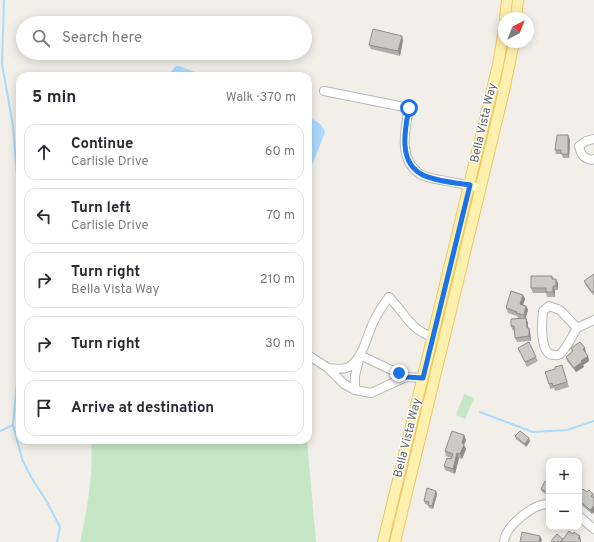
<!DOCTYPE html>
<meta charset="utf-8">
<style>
:root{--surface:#fff;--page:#f7f7f7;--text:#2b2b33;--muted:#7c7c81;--line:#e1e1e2}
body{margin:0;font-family:Overpass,sans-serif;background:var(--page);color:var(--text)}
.controls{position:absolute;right:12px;bottom:12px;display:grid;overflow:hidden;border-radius:8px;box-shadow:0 2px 10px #0003}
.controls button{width:36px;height:36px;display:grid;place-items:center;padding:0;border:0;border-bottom:1px solid var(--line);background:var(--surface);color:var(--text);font:20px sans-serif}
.compass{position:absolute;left:498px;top:12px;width:36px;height:36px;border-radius:50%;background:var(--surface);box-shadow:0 2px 10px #0003;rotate:42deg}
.stop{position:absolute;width:12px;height:12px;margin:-9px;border:3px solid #1a73e8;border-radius:50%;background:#fff}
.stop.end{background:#1a73e8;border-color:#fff;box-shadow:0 1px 4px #0008}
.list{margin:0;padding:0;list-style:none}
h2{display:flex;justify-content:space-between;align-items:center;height:52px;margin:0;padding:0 16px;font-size:17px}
h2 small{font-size:13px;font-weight:400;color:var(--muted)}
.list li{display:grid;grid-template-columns:26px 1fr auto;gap:12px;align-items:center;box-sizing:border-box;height:56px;margin:0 8px 8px;padding:0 8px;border:1px solid var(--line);border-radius:12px}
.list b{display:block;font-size:15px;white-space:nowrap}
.list p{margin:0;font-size:13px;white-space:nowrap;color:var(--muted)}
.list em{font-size:13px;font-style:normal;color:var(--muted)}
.icon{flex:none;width:22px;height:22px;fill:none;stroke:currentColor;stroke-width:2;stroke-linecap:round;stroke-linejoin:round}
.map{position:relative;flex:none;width:594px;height:542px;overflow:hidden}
.search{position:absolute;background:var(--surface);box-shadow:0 2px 10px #0003;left:16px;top:16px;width:296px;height:44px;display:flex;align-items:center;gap:10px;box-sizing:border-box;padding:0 14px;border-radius:22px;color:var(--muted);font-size:15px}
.panel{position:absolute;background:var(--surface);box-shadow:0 2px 10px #0003;left:16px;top:72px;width:296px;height:372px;border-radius:12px}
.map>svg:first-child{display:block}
</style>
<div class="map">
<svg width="594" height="542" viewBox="0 0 594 542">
<rect width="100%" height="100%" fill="#f1efe8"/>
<path fill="#c5e7c5" d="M464,394L474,398L465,419L456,415Z
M91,440H307L316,542H80C87,512 94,470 91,440Z"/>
<path fill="#abdafe" d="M176,66H179L205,76H167Z
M308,117C316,121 322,123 325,132L308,176Z"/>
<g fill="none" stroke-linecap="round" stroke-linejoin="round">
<path stroke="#abdafe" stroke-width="2" d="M4,0L2,64L13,126L17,177L20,193
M20,349L13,425L22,459L31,477L47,502L60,527L57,542
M480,412L533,432L567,430L594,421
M0,431L13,425"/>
<g stroke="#b5b8bc" stroke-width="10">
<path id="minor" d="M324,91L409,108C405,129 398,160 420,174C425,177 435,179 441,180C454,183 467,184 480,188
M594,139L586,141L579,146C581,155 583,158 592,160L594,159
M549,306L560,310L577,328C572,336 567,348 560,354C557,356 558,355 554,355C539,355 542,321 543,311Z
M577,328L594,320
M308,355L328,368L344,384L355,390L371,393L406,377L423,378
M328,368C335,369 343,370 349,367C363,358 366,338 373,323C377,314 383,305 389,297C405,313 410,330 433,337
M355,390V376L360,355L406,377
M579,516L594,529
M504,542C505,526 534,503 549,504"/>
</g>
<g stroke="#f0c761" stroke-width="12">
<path id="major" d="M505,18L507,0
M516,18L518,0
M383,542L498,65L504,29
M395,542L504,91L514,42"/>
</g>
<use href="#minor" stroke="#fff" stroke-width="8"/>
<use href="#major" stroke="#fef1af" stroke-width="10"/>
</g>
<path fill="#afaea9" d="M403,40L400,56L371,49L369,45Z
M570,140L569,158H563L562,154H556L555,150Z
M594,274V296L586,286L584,281Z
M552,276L554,279L558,283V290H555V297H547L546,293H533L531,288Z
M523,295L525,299L523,305L526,306L528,310L526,318L528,323V328L530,332L531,341L517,342L515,338L514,330L513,331L511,326L521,319L518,318L517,316L508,313L506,308Z
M518,348L536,357L538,361L527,367Z
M571,348H585L586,353H585L588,356L589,361L583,365L584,367L576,372L567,361L566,357L572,352Z
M563,369L569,387L555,391L554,388L550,389L549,384Z
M464,435L466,440L464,445L466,449L462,459L459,458L455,474L445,470L444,466L451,459V458L446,456L445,451Z
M515,436L530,441L526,447L516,439Z
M549,483V495L542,492L541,489Z
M436,491L437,494L433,509L429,508L428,505L425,504L424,501Z
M587,492L593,494L594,496V512L592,514L579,503V493Z"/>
<path fill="#8f8d8a" d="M402,36L403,40L400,56L398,51Z
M568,135L570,140L569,158L568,154Z
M556,279L558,283V290L556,286Z
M553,286L555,290V297L553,292Z
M523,295L525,299L522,308L520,304Z
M526,306L528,310L525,320L524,315Z
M526,318L528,323V333L527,328Z
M529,328L530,332L531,341L529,336Z
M585,348L586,353L584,354L583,349Z
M588,356L589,361L583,365L584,367L576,372L574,368L581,361Z
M464,435L466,440L464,445L466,449L462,459L460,454L462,443Z
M529,438L530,441L526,447L525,444Z
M457,453L459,458L455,474L453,469Z
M436,491L437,494L433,509L432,506Z
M594,506V512L592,514L590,510Z
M540,536L542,540L541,542H539Z
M580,536L581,541V542H579L578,538Z"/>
<path fill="#cccac5" stroke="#8f8d8a" d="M373,29L402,36L398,51L369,45Z
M557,135H568V154H561V150H555Z
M594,274V291L592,292L584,281Z
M531,276H552V279H556V286H553V292H546V288H531Z
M511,291L523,295L520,304L526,306L524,315L516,313L517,312L506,308Z
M526,318L527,328H529V336L515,338L514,326H511V319Z
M529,342L536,357L525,362L518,348Z
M580,342L585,348L583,349L588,356L581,361L582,362L574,368L566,357L573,351L571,348Z
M562,365L567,382L553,386L552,383L549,384L545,372L555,369V367Z
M452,431L464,435L462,443L464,445L460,454L457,453L453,469L444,466L447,458L451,459L453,454L445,451Z
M520,431L529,438L525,444L515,436Z
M545,481L549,483V493L541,489Z
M427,488L436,491L432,506L428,505L429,502L424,501Z
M583,489L587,492L589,490L593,494L591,496L594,498V506L590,510L579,500V493Z
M569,531L573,534L574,532L580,536L578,538L581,541L580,542H561Z
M522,532L540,536L539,542H520Z
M557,534L563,539L560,542H553L551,541Z"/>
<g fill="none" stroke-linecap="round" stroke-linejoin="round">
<path stroke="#1a73e8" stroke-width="5" d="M399,373L406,377L423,378L470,185C456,183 433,181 421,174C398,161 405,129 409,108"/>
</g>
<g text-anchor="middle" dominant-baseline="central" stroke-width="3" stroke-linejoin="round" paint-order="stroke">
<g font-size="12" fill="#5f6368" stroke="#fff">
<text transform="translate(484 123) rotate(-77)">Bella Vista Way</text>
<text transform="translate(408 438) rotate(-76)">Bella Vista Way</text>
</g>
</g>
</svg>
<div class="controls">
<button>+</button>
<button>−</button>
</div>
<svg class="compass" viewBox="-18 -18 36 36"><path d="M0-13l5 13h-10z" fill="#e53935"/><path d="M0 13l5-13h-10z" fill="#7c7c81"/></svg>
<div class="stop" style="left:409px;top:108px"></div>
<div class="stop end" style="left:399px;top:373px"></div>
<div class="search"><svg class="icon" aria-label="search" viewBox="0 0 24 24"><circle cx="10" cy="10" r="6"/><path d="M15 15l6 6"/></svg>Search here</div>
<section class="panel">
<h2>5 min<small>Walk · 370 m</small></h2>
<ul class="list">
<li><svg class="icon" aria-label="ahead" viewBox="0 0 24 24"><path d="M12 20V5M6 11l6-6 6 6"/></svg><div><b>Continue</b><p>Carlisle Drive</p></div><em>60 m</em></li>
<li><svg class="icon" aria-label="left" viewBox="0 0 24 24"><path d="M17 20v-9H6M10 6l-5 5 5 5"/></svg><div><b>Turn left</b><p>Carlisle Drive</p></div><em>70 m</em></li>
<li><svg class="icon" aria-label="right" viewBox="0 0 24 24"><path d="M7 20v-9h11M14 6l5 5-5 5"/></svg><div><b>Turn right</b><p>Bella Vista Way</p></div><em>210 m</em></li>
<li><svg class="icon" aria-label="right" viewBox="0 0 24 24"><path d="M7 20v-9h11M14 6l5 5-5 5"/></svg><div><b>Turn right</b></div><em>30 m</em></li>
<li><svg class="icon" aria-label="arrive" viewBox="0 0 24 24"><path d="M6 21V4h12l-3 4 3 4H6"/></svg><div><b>Arrive at destination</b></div></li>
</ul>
</section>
</div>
